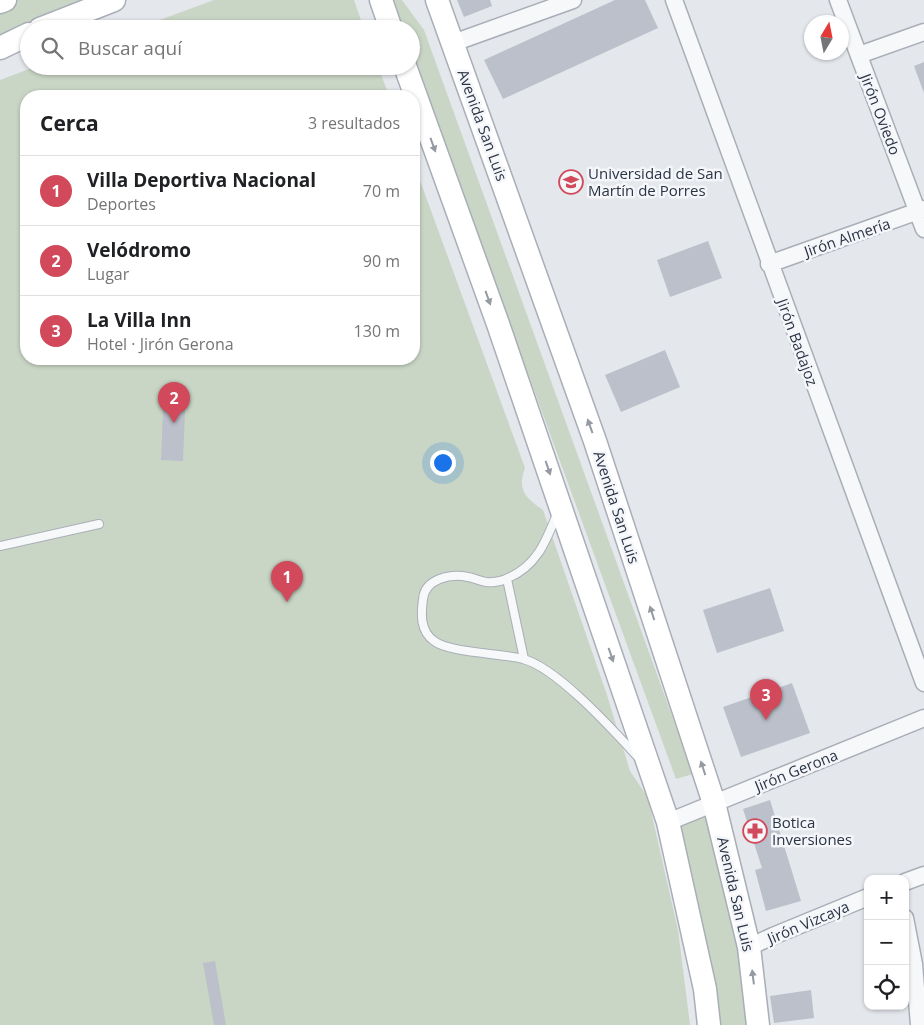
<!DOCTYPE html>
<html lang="es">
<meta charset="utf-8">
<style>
:root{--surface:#fff;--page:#f6f6f6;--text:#202124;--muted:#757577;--line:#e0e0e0;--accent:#d1495b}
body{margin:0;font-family:"Open Sans",sans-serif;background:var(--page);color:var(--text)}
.controls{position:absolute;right:15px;bottom:15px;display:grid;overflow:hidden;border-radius:10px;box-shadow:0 1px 4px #0004}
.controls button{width:45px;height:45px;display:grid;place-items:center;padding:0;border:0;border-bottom:1px solid var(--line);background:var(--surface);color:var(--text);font:25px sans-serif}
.compass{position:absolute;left:804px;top:15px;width:45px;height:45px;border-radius:50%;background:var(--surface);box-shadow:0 1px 4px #0004;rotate:10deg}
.you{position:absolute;left:442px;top:462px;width:18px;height:18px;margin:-12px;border:4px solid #fff;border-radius:50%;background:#1a73e8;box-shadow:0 0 0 8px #1a73e833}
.badge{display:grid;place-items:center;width:32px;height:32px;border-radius:50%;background:var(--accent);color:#fff;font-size:16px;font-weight:700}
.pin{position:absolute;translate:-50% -41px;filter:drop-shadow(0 1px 2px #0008)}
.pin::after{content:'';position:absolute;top:26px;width:18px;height:15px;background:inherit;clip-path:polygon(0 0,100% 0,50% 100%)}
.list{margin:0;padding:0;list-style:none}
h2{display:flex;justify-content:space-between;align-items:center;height:65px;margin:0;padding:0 20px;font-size:21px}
h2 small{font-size:16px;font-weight:400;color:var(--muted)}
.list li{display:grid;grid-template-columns:32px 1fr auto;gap:15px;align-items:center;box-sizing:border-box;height:70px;padding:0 20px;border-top:1px solid var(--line)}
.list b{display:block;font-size:19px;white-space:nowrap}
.list p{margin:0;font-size:16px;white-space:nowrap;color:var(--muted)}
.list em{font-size:16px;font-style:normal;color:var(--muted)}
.icon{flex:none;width:28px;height:28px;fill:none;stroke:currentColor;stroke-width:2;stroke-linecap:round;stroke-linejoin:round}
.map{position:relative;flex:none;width:924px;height:1025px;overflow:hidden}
.search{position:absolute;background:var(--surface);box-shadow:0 1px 4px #0004;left:20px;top:20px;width:400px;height:55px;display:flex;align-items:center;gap:12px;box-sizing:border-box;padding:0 18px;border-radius:28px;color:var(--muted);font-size:19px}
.panel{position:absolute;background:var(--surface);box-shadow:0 1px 4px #0004;left:20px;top:90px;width:400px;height:275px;border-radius:20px}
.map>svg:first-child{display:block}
</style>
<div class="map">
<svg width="924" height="1025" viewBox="0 0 924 1025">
<rect width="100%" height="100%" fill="#e4e7ec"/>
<path fill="#c9d6c5" d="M16,0H103L0,36V9Z
M214,0H354L364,29H135Z
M392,0H402L424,30L693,774L676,779L411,53V29H403Z
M37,66H378L389,96H26V359H414V164L525,468C517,490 525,497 543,510L607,695L630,771L648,798L678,930L690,1025H0V80Z
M710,814L738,952L749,1025H720L716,991L678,826Z"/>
<path fill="#bbc0ca" d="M457,0H490L492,6L464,17Z
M615,0H645L658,28L503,99L484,60Z
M924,62V93L914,66Z
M708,241L722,278L670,297L657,260Z
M665,350L680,387L621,412L605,375Z
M164,385L186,386L183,461L161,460Z
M770,588L784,631L717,653L703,610Z
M792,683L810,733L741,757L723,707Z
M770,800L801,901L766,911L755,870L762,868L743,809Z
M215,961L226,1025H214L203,963Z
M811,990L814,1018L774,1023L770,996Z"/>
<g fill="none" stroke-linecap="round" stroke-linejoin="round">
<g stroke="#a9aeb7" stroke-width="10">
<path id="lane" d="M557,514C546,541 537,566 508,578C503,581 492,583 486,582C480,581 474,578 468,577C450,573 425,579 423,599C421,614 420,631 434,641C450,653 501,653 523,659C556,667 613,730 637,756
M0,546L99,524
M507,579L524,659"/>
</g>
<g stroke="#a9aeb7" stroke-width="19">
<path id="street" d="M674,0L924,683
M838,0L924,229
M453,43L573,0
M859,55L924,32
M769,264L924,209
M668,822L924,718
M905,882L924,875
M905,918L914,964L919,1025
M749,947L773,936L868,897"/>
</g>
<g stroke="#a9aeb7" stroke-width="25">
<path id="secondary" d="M381,0L391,29
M437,0L595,441L714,803L749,947L758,1025
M0,2L5,0
M40,29L114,0
M0,48L29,34
M405,66L498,324L668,822L705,989L709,1025"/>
</g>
<use href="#lane" stroke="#f7f8fa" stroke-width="8"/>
<use href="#street" stroke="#f7f8fa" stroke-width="16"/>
<use href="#secondary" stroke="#fff" stroke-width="22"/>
</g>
<defs><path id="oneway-solid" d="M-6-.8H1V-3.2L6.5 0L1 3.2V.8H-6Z" transform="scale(1.25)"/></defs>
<g fill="#959aa2">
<use href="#oneway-solid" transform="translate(433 145) rotate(70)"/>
<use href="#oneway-solid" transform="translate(488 298) rotate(70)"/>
<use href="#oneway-solid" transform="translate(590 426) rotate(-110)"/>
<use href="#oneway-solid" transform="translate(548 468) rotate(71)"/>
<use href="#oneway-solid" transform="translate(652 613) rotate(-108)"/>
<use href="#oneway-solid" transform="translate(611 655) rotate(71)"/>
<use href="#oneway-solid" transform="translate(703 768) rotate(-108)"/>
<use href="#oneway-solid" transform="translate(753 977) rotate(-97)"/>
</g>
<defs>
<g id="university-ring" transform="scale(1.25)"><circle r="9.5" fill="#f4f6f9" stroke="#d1495b" stroke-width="1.5"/><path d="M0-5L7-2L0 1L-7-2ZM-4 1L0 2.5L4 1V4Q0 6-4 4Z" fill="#d1495b"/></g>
<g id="pharmacy-ring" transform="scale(1.25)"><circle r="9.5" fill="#f4f6f9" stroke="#d1495b" stroke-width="1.5"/><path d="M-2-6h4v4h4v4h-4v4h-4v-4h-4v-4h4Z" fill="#d1495b"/></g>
</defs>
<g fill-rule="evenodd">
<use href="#university-ring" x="571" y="182"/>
<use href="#pharmacy-ring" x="755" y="831"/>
</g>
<g text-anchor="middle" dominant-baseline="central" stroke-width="5" stroke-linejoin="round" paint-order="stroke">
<g font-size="15" fill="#2b3445" stroke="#f4f6f9">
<text transform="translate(881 114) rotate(69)">Jirón Oviedo</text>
<text transform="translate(483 125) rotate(70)">Avenida San Luis</text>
<text transform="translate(847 237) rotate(-19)">Jirón Almería</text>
<text transform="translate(798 342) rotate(70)">Jirón Badajoz</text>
<text transform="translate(617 507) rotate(72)">Avenida San Luis</text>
<text transform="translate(796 770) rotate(-22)">Jirón Gerona</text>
<text transform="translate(736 894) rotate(77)">Avenida San Luis</text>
<text transform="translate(808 922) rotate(-23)">Jirón Vizcaya</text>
</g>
<g font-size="15" fill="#2b3445" stroke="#f4f6f9" text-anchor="start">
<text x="588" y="173">Universidad de San<tspan x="588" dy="17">Martín de Porres</tspan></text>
<text x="772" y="822">Botica<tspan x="772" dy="17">Inversiones</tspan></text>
</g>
</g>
</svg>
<div class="controls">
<button>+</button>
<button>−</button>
<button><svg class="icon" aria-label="locate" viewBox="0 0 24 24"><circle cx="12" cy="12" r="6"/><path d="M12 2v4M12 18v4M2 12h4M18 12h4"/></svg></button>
</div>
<svg class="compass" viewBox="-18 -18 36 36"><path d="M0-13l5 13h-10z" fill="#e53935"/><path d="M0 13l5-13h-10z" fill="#757577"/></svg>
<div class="you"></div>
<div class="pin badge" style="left:287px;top:602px">1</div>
<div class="pin badge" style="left:174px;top:423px">2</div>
<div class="pin badge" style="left:766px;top:720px">3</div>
<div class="search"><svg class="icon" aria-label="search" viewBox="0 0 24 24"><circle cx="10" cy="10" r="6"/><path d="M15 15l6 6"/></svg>Buscar aquí</div>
<section class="panel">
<h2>Cerca<small>3 resultados</small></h2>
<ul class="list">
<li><span class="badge">1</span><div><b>Villa Deportiva Nacional</b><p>Deportes</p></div><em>70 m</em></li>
<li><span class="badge">2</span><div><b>Velódromo</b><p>Lugar</p></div><em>90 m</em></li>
<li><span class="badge">3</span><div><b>La Villa Inn</b><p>Hotel · Jirón Gerona</p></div><em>130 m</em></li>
</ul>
</section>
</div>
